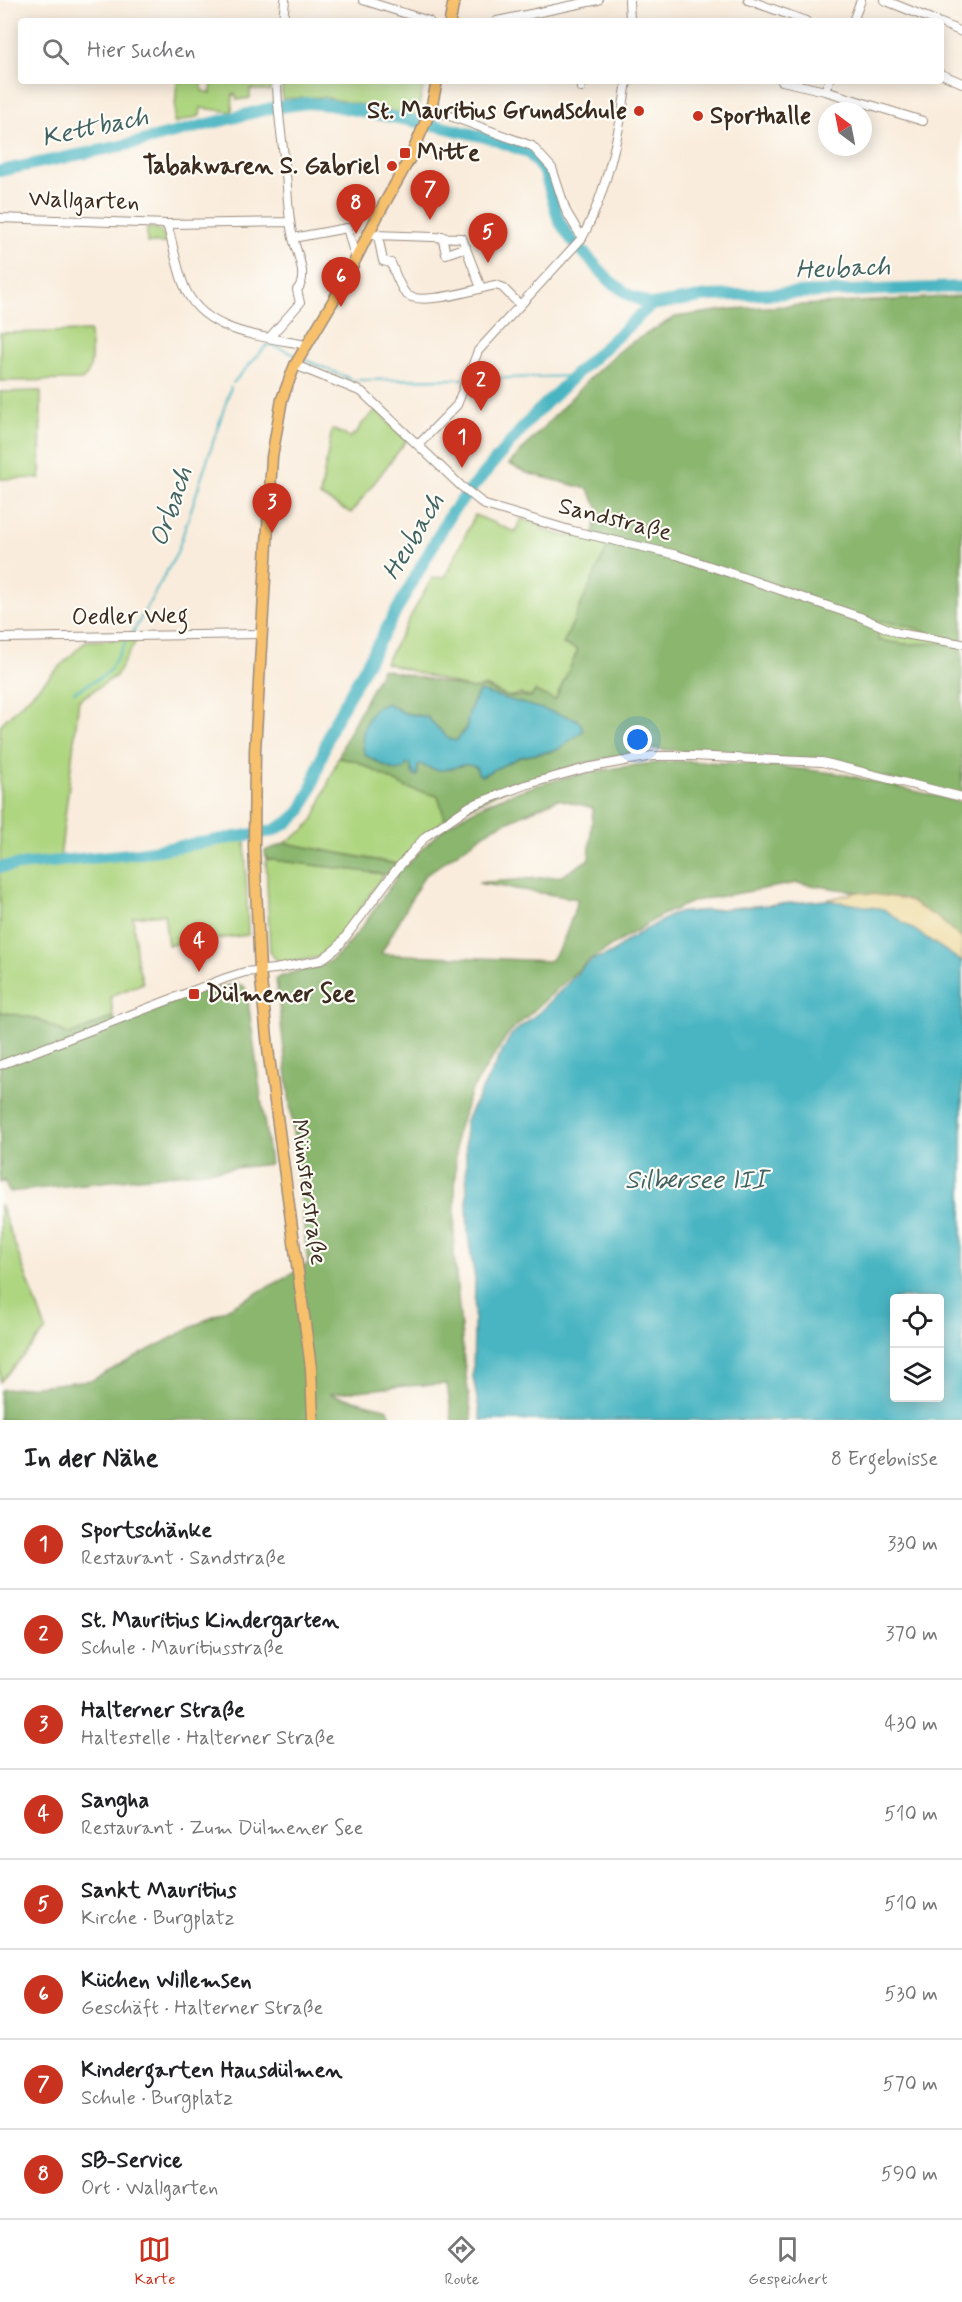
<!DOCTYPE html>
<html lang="de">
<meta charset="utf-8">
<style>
:root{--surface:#fff;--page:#f2f2f2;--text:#202124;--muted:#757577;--line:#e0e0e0;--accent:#c8321e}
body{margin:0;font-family:Mynerve,sans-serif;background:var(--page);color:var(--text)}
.controls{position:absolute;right:18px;bottom:18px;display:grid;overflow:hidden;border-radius:6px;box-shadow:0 3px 15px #0003}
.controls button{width:54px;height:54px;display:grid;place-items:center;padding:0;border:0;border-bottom:2px solid var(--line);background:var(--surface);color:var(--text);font:30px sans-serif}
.compass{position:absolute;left:818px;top:102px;width:54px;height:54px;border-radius:50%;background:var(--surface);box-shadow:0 3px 15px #0003;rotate:328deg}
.you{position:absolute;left:638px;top:740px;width:21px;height:21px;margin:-15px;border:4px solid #fff;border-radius:50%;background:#1a73e8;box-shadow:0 0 0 9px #1a73e833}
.badge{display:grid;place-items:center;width:39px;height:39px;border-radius:50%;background:var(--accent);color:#fff;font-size:20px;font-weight:700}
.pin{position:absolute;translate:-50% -50px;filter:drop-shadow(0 2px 3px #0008)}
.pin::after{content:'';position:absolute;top:32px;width:21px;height:18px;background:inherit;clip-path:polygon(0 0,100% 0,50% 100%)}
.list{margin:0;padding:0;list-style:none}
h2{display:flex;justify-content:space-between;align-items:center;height:78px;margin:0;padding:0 24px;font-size:26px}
h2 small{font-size:20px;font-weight:400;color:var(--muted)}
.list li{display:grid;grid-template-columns:39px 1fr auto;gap:18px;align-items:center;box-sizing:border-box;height:90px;padding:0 24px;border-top:2px solid var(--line)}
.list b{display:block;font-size:22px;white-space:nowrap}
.list p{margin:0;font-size:20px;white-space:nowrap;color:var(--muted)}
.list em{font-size:20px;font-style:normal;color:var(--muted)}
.icon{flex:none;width:33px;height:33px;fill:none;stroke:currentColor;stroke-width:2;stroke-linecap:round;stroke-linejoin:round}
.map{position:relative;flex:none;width:962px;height:1420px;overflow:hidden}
.search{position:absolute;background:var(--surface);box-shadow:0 3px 15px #0003;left:18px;right:18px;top:18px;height:66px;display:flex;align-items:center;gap:15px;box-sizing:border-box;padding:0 21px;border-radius:6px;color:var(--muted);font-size:22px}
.sheet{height:798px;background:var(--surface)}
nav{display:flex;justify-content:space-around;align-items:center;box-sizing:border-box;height:84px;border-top:2px solid var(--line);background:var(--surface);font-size:16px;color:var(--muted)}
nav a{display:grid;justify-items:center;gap:3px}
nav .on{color:var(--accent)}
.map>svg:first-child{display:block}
</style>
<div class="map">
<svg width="962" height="1420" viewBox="0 0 962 1420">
<rect width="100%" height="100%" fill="#fdfcf7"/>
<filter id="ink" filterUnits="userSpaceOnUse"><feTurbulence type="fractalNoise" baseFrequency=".0167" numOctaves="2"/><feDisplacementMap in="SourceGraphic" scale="12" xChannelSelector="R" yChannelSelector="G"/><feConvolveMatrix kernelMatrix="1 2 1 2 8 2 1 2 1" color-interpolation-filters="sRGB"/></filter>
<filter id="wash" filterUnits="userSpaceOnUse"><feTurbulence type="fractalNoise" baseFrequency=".008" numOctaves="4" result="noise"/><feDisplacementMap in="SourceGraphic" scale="24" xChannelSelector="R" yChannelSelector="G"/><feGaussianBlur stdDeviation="1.35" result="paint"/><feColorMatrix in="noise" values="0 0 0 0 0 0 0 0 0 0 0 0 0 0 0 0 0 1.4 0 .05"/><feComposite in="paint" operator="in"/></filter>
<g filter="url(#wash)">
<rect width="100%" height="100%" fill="#f9ecdc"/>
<path fill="#aed580" stroke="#74804f" stroke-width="1.5" d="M177,81H202V91L211,93L212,81H271L270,91L250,89V98L237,100L236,95L233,94L232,112L201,108L200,116L174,123Z
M282,81H424L417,116L322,97L282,99Z
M147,228C160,228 163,231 166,243H147Z
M90,331C90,346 96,373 81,380L0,381V333Z
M41,391L40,478L0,479V392Z
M376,410L407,440L351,513L320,496L332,429L351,438L353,434L356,435L360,426Z
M475,515L515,532L521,519L540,524L543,530L568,537L569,534L609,544L563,644L578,650L555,701L520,694L508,697L486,686L472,689L385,663L432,578L445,577Z
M860,617L909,626L960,643L903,644L877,640Z
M137,639L116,676L79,700L60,858L0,863V725L86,641Z
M338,758L356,761L407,788L438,796L445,819L398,864L285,843L304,830L314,819Z
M245,839L248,935L168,945L164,914L133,917L137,962L143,983L111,996L113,1017L70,1035L34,1018L0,1012V872L146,857Z
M266,859L384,874L334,947L320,957L281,964L270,953Z
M0,1204L46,1330L0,1382Z"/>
<path fill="#8ab66e" stroke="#627046" stroke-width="1.5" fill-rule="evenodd" d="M962,296V797L822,762L653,749L590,762L545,774L506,789L445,819L438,796L407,788L356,761L338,758L347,736L382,669L472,689C493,685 490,692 506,696C513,698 522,695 531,697L535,691L555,700L578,650L563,644L609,544L607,539L593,536L599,509L588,489L527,473L509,464L589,379L616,354L627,345L675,317L732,309ZM863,618L909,626L957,643L903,644L878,640L879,626ZM473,700L550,752L520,757L481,776L476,767L471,764L459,766L420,764L418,766V773L412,772L410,764L387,767L365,755C359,737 364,723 375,708L391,705L404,713L427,717L449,739L456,741L466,729Z
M674,761L758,764L842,774L962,802V939L938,918L906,899L797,883L694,901L660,916L589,960L508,1034L470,1093L456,1137L454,1254L464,1361L472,1420H452L447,1384L404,1386L329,1394L388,1409L392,1420H0V1390L92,1380L287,1277L308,1264L276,979C294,969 317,971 333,959C353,944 381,899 397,877L384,874L266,859L265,851L285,843L406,866C418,853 429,841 442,830C500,785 603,767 674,761ZM558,799L593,808L589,859L562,876L478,883L578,899C572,915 563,951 549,961L381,954L424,876L493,828Z
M235,984L244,986L247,993L270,1164L9,1192L4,1181L0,1183V1012L34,1018L70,1035L113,1017L117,1023L199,992Z"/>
<path fill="#eeda9e" stroke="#94825e" stroke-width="1.5" d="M858,892L906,899L938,918L962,939V962L883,909L826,900Z"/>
<path fill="#48b5c2" stroke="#427070" stroke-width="1.5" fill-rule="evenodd" d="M479,691L576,719L581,724L583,731L557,750L520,757L481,776L478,773L476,767C457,758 450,780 420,764L418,766L417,776H414L410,764H407L404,769L396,771L387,767L365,755C359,737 364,723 375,708L387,703L404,713L427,717L449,739L456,741L466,729L469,712Z
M826,900L883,909L962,962V1420H481L473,1377L475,1279L468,1236L465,1122L511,1035L544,1008L583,967L594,959L612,953L629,939L675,913ZM894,1298H940V1398H894Z"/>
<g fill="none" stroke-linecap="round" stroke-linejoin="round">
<path stroke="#48b5c2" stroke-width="2" d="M303,359L353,380L464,379
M472,379L574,376
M233,383L267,345H273L295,355
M132,634L177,553L231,387
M74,692L103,676L109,671L126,642"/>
<path stroke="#48b5c2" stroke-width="12" d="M0,171L135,143L271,108L308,103L330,105L434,125L493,139L529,153L545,173L559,221L571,239L610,281L629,295L651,305
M0,867L140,853L272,831L287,823L300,812L310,792L331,728L451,513L531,418L579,371L651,305L708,296L962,287"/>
</g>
</g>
<g filter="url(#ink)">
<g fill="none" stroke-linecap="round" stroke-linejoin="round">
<g stroke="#9a8b7d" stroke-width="10">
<path id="minor" d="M363,0L429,21
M629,0L630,21
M748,0L806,21
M884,0L936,21
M283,21L285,0
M497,21L598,0
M853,21L861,0
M941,23L962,32
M941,74L962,83
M277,81C277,112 283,143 286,174C288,196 288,217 293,238L347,228L356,260
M782,81L825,91L923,121
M581,88L582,81
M825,91L829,81
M431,109L532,146L552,168L566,211L582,238
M0,218L167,224L289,222
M167,224C173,244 176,264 183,283C200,333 262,336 306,345
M375,235L462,238L481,288
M378,236L383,261L391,263C395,273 399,285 405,293C417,308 477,289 495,285L502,287L520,305
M442,236L446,254L466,247
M270,337L300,303L297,290C309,277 297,254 293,238
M295,365L362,392L461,486L485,505L573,531L677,555L860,617L898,633L962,644
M418,445L457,405L478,351L582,238C606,194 620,131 627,81
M0,638L261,634
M0,1065L226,978L245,972L275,969L321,960L337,948L396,870L426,836L470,806L525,785L586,768L652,756H692L822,762L962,797"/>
</g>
<g stroke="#9a8b7d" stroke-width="13">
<path id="major" d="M450,21L454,0
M313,1420L311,1368L269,1057L260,970L254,848L255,751L272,457L282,399L295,365L342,286L378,215L411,156L431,109L437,81"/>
</g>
<use href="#minor" stroke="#fff" stroke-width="8"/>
<use href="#major" stroke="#f7c06c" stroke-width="10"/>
</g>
</g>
<g fill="#c8321e" stroke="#fdfcf7" stroke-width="2">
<circle cx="639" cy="111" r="6"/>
<circle cx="698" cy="116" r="6"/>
<rect x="399" y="147" width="12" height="12" rx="3"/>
<circle cx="392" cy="166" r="6"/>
<rect x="188" y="988" width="12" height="12" rx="3"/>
</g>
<g text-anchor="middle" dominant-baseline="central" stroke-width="4.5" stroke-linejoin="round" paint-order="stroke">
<g font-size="24" font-weight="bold" fill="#3b2a1e" stroke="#fdfcf7" text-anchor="start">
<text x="627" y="111" text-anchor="end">St. Mauritius Grundschule</text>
<text x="710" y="116">Sporthalle</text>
<text x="417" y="153">Mitte</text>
<text x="380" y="166" text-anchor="end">Tabakwaren S. Gabriel</text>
<text x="206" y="994">Dülmener See</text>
</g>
<g font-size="24" fill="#3b2a1e" stroke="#fdfcf7">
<text transform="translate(84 201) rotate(2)">Wallgarten</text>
<text transform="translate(615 520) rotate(14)">Sandstraße</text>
<text transform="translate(130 617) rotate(-1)">Oedler Weg</text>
<text transform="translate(308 1192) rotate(82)">Münsterstraße</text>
</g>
<g font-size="26" font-style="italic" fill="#406260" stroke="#fdfcf7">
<text transform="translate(95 128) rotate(-12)">Kettbach</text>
<text transform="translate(843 269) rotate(-2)">Heubach</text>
<text transform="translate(172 507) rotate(-71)">Orbach</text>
<text transform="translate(414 537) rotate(-59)">Heubach</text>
<text x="696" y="1181">Silbersee III</text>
</g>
</g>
</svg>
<div class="controls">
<button><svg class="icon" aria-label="locate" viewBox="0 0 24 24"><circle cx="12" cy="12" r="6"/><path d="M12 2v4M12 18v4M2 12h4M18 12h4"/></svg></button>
<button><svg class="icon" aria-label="layers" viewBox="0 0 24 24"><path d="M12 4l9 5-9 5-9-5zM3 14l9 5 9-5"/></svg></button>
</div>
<svg class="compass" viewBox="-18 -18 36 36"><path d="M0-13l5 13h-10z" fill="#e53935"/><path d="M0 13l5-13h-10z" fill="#757577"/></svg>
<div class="you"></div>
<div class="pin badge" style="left:462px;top:468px">1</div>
<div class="pin badge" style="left:481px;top:411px">2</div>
<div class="pin badge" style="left:272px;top:533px">3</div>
<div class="pin badge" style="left:199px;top:972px">4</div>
<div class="pin badge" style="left:488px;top:263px">5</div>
<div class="pin badge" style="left:341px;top:307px">6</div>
<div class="pin badge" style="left:430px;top:220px">7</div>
<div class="pin badge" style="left:356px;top:234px">8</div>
<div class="search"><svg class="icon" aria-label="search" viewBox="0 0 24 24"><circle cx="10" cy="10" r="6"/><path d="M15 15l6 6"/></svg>Hier suchen</div>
</div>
<section class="sheet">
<h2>In der Nähe<small>8 Ergebnisse</small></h2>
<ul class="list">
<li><span class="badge">1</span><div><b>Sportschänke</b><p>Restaurant · Sandstraße</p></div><em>330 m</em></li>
<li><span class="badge">2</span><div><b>St. Mauritius Kindergarten</b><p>Schule · Mauritiusstraße</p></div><em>370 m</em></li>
<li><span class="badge">3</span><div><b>Halterner Straße</b><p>Haltestelle · Halterner Straße</p></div><em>430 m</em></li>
<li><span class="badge">4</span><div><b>Sangha</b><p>Restaurant · Zum Dülmener See</p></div><em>510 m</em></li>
<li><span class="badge">5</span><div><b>Sankt Mauritius</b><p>Kirche · Burgplatz</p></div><em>510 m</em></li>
<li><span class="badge">6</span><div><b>Küchen Willemsen</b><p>Geschäft · Halterner Straße</p></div><em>530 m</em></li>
<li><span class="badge">7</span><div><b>Kindergarten Hausdülmen</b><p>Schule · Burgplatz</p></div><em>570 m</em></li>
<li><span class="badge">8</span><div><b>SB-Service</b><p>Ort · Wallgarten</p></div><em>590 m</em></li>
</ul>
</section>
<nav>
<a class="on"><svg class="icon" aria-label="map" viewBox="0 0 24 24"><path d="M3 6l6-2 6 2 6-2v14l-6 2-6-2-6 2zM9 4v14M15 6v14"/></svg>Karte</a>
<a><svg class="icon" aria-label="directions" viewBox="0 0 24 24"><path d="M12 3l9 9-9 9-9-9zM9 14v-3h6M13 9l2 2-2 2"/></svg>Route</a>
<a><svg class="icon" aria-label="saved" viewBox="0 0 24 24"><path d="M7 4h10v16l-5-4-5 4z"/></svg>Gespeichert</a>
</nav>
